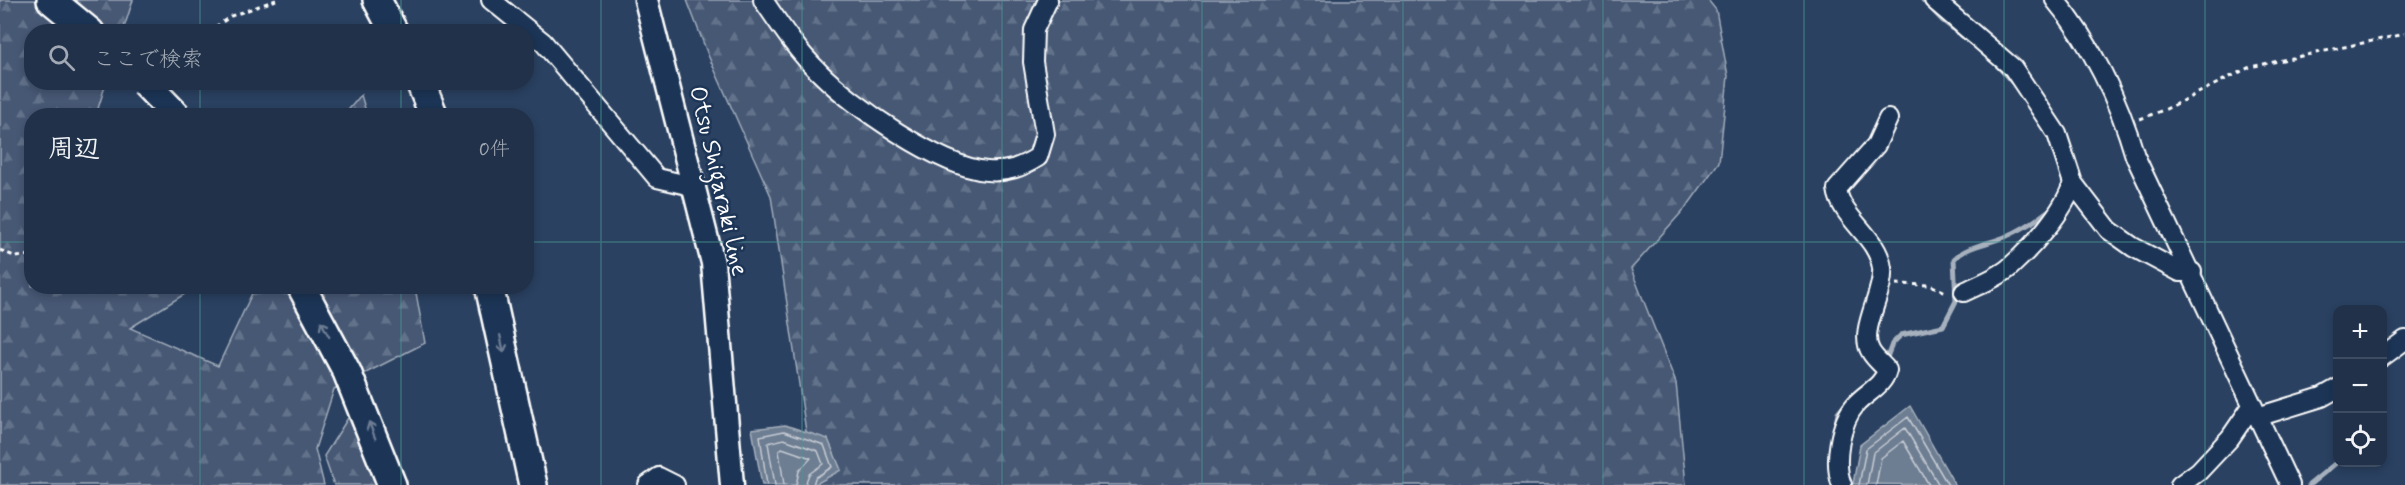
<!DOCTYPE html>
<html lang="ja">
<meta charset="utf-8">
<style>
:root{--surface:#203149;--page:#283950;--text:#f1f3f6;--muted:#a2a9b4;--line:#3d4c61}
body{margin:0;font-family:Mynerve,"Klee One",sans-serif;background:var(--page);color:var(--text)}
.controls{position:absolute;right:18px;bottom:18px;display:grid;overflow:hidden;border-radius:12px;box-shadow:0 3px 9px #0003}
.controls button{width:54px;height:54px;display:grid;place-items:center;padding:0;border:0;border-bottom:2px solid var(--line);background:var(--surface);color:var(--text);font:30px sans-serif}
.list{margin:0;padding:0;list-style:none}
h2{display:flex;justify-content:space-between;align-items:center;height:78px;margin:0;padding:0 24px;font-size:26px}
h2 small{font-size:20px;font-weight:400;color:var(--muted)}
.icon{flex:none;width:33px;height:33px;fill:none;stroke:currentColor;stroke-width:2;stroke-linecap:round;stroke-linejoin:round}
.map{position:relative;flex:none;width:2405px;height:485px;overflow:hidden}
.search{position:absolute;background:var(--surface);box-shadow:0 3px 9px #0003;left:24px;top:24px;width:510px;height:66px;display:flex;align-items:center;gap:15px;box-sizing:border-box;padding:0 21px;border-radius:24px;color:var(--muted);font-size:22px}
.panel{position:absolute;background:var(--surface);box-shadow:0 3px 9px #0003;left:24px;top:108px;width:510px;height:186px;border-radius:24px}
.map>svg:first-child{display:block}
</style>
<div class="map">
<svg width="2405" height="485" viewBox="0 0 2405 485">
<defs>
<pattern id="forest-firs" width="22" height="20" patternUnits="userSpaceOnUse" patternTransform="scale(1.5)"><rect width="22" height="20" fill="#465975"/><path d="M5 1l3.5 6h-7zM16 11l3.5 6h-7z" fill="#62728a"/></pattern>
</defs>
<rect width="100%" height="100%" fill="#2a4161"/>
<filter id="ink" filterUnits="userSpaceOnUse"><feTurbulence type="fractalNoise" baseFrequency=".0167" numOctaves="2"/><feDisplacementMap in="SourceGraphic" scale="12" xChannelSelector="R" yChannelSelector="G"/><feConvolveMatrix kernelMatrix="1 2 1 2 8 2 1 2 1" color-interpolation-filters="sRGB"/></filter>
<g filter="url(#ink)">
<path fill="url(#forest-firs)" stroke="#a2acba" stroke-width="1.5" d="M0,0H133L123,31L32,32V82L106,83L96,115L32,116V286L196,287L130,328L218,366L255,287H415L425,343L334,389L315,449L324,485H0Z
M687,0H1708L1716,10L1728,76L1719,162L1688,205L1631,269L1676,383L1686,485H814L771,196L708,55Z
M361,95L367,115H344Z
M347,391L378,485H334L324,456L348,418Z"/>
<path fill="#6d7d92" stroke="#a7b1be" stroke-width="1.5" d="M1910,406L1955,485L1853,484L1860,445Z
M785,425L828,439L841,470L814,485H762L752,429Z"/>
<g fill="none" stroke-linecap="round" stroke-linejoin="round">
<path stroke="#c5cbd3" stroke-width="1.5" d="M767,485L760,436L784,431L824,445L832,467L815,478L813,485
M775,485L768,443L784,439L818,451L823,464L809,474L805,485
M784,485L779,451L782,448L811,458L799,471L796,485
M1859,485L1866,449L1908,417L1948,485
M1867,485L1873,453L1905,428L1939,485
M1876,485L1881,458L1903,441L1929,485"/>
<path stroke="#a7b1be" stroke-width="5" d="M1923,0L1942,20L1971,43
M1996,64L2012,82
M1885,363L1892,344L1901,335L1943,326L1956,301L1954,259C1968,245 1989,244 2007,236C2023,229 2038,219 2052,208
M1836,424L1838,413L1848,401
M1831,472L1833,485
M2309,485L2336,463"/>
<g stroke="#fff" stroke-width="22">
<path id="minor" d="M491,0L543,42L657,178L696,187
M763,0C780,25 797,51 819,72C852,105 939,167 987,171C1007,173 1022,167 1038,157L1045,134L1033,62L1034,30L1048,0
M1934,0L2013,68L2057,134L2073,183L2109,230L2133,247L2180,272H2192
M2055,0C2092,44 2119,101 2135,156L2290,485
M1964,292C1978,285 1997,278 2009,268C2032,247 2064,212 2073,183
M2382,357L2405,340
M2257,417L2322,397L2338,388
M648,485L659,477L675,485
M1842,485C1833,463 1840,422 1856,404C1867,392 1883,386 1887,370C1882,364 1875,359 1871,352C1857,331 1885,293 1882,268C1878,236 1841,219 1837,189L1876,145L1888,119
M2180,485L2199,471L2230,438L2252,406"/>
</g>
<g stroke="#fff" stroke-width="27">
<path id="major" d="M646,0L713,263L732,485"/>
</g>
<g stroke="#fff" stroke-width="32">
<path id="highway" d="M51,0L90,32
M377,0L394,32
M420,82L434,116
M301,286L347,372L392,485
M489,286L533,485"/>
</g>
<path stroke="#fff" stroke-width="3" stroke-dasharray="4.5 4.5" stroke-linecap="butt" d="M208,32L231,16L276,0
M2140,119L2166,109L2250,67L2405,34
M0,250L16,257L32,255
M1896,284L1930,285L1948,293"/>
<use href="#minor" stroke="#1d3557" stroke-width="18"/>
<use href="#major" stroke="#1d3557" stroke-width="22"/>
<use href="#highway" stroke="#1d3557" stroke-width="27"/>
<g stroke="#fff" stroke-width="32" stroke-linecap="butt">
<path id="highway-bridge" d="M144,82L177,116"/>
</g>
<use href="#highway-bridge" stroke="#1d3557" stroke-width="27"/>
</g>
<defs><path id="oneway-shaft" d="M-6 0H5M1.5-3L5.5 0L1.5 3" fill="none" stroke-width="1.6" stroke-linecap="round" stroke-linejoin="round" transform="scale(1.5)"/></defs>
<g stroke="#6c7c92">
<use href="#oneway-shaft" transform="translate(325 329) rotate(-118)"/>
<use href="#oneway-shaft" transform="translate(502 344) rotate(78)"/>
<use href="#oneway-shaft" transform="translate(372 430) rotate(-111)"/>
</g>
</g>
<path fill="none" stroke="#4b9892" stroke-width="1.5" stroke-opacity="0.55" d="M200,0V32M401,0V32M601,0V485M802,0V485M1002,0V485M1202,0V485M1403,0V485M1603,0V485M1804,0V485M2004,0V485M2205,0V485M200,82V116M401,82V116M0,242H32M526,242H2405M200,286V485M401,286V485"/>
<g text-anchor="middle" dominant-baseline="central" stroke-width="5" stroke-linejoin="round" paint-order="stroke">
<g font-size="24" fill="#fff" stroke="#1d3557">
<text transform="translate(718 181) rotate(77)">Otsu Shigaraki line</text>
</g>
</g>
</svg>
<div class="controls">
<button>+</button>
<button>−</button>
<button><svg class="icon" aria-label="locate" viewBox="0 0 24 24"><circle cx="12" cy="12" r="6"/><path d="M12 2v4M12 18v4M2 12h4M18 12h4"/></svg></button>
</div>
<div class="search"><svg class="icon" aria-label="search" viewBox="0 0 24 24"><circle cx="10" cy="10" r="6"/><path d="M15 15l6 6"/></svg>ここで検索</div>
<section class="panel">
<h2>周辺<small>0件</small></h2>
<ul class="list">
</ul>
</section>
</div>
